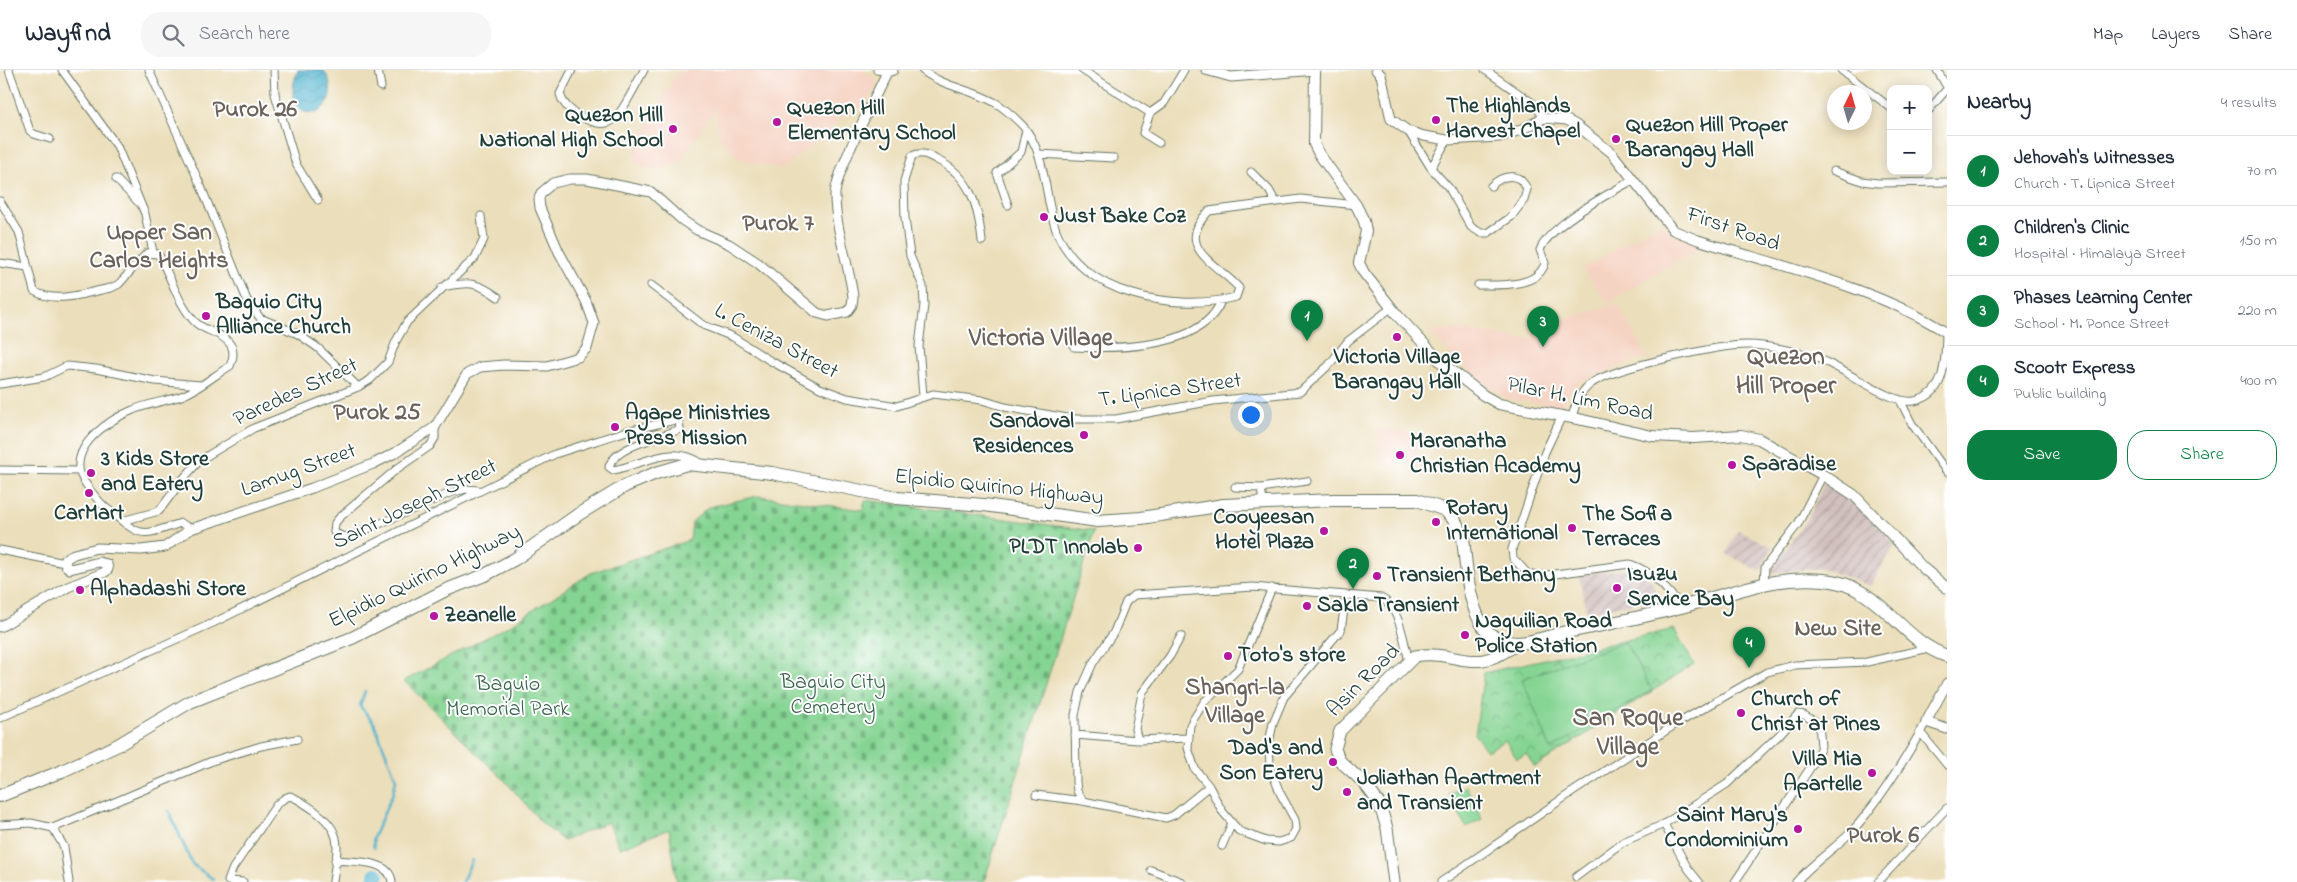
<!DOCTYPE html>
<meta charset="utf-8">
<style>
:root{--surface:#fff;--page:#f6f6f7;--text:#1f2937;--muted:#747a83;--line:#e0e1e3;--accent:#0b8043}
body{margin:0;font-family:"Indie Flower",sans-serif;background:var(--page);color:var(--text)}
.controls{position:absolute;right:15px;top:15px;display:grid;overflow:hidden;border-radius:10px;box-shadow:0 2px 12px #0003}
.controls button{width:45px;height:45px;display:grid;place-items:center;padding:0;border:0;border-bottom:1px solid var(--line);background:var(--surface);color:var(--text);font:25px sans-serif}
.compass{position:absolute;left:1827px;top:15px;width:45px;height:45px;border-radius:50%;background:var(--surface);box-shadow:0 2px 12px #0003;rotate:5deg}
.you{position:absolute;left:1250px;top:344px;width:18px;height:18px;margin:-12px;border:4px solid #fff;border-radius:50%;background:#1a73e8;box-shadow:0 0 0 8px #1a73e833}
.badge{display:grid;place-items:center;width:32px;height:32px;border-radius:50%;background:var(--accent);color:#fff;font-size:16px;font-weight:700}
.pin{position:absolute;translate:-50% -41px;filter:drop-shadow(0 1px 2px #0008)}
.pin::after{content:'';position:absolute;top:26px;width:18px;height:15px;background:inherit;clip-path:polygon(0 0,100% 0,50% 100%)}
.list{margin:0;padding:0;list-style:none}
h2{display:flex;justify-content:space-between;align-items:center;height:65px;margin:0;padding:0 20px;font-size:21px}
h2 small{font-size:16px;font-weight:400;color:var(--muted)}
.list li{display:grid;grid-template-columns:32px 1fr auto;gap:15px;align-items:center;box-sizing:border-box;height:70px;padding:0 20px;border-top:1px solid var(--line)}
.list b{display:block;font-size:19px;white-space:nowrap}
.list p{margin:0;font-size:16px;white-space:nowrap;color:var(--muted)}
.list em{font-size:16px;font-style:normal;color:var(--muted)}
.actions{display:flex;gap:10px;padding:15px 20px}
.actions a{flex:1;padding:11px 0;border:1px solid var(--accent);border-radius:20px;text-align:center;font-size:18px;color:var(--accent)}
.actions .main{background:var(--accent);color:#fff}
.icon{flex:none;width:28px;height:28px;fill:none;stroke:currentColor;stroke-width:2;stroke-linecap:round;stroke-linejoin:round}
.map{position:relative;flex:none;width:1947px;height:812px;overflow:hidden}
header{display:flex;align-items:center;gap:30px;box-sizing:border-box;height:70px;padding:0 25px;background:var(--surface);border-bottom:1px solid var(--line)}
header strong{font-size:24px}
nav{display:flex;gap:28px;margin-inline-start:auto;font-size:18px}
.search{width:350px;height:45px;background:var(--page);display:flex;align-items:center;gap:12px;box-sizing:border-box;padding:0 18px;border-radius:20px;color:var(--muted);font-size:19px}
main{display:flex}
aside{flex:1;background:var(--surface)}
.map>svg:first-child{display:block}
</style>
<header>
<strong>Wayfind</strong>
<div class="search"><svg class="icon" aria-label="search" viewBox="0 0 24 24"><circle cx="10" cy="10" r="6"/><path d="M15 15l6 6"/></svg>Search here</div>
<nav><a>Map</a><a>Layers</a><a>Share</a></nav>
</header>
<main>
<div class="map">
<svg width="1947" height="812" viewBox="0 0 1947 812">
<defs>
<pattern id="industrial-furrows" width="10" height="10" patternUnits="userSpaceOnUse" patternTransform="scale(1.25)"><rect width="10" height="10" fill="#d1c0bd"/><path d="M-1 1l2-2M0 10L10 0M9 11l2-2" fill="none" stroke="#a99d9a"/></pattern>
<pattern id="cemetery-stones" width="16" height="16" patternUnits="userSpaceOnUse" patternTransform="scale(1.25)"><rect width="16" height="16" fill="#85d493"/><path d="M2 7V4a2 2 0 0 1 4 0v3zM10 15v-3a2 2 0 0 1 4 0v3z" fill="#6cad79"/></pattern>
<pattern id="park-crowns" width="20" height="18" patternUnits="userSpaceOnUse" patternTransform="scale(1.25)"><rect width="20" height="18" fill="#85d493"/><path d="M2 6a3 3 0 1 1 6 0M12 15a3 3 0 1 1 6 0" fill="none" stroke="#6cad79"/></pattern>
<pattern id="water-waves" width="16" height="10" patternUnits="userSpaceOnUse" patternTransform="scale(1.25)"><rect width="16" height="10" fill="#50b3cf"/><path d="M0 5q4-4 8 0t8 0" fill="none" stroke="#4293a9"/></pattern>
</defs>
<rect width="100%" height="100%" fill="#fff"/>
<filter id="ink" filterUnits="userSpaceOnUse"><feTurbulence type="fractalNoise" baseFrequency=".02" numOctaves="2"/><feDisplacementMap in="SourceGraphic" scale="10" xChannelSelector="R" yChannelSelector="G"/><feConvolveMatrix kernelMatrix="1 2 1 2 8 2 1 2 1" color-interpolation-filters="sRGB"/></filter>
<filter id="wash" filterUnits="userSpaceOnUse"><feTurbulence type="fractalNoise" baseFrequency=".0096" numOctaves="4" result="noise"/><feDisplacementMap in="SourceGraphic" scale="20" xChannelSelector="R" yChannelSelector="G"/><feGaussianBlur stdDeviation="1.12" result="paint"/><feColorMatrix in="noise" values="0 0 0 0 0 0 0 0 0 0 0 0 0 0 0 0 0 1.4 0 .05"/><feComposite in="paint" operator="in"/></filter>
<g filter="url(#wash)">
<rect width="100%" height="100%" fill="#ebdeba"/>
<path fill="#f5d3c2" d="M679,0H862L878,11L863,40L854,35L819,70L782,99L738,89L718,65L715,39L677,95L648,99L635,91L634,80Z
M1662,152L1670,162L1702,176L1608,232L1582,199Z
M1616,233L1647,286L1581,311L1569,324L1563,337L1508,329L1480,312L1429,263L1441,260L1461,259L1519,269L1538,267L1567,249Z
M1378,359L1414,362L1423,395L1405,396L1380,393Z"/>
<path fill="url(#industrial-furrows)" d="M1825,412L1863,439L1895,475L1870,516L1821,498L1769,503L1807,449Z
M1738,460L1772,477L1760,501L1726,484Z
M1631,498L1639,501L1652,511L1656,524L1648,530L1587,543L1579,505Z"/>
<path fill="url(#cemetery-stones)" stroke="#528864" d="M758,426L863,440L865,430L1094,461L984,812H677L669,759L620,778L608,752L564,771L542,753L507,713L404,611L510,555L591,503L690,470L692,452L709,437Z"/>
<path fill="url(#park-crowns)" stroke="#528864" d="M1674,559L1694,594L1535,697L1526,684L1517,689L1505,670L1487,681L1475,665L1484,603Z"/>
<path fill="#85d493" stroke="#528864" d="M1625,572L1652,620L1551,679L1522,609Z
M1466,716L1482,749L1466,757L1449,724Z"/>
<path fill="url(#water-waves)" stroke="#387882" d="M298,0H323C335,13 332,35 316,43L304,42C289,33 292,14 298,0Z"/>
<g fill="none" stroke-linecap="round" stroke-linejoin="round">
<path stroke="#50b3cf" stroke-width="2.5" d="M365,621L360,636L374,653L396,709L393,723L373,768L374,778
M169,741L192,794L213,809
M462,812L472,790"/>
<path stroke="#50b3cf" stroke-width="16" d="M376,812V805"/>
</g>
</g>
<g filter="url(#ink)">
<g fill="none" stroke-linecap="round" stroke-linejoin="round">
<g stroke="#667563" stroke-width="9">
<path id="minor" d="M9,0L30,61L34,64L50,69
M62,0L117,76L145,144L153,182
M149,0L200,114L247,230L260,248L298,264L318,278L358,317
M274,0L275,24L296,94L318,130
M378,0L381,17
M572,0L560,24C563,35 570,41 580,46C588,51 601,56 610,52C620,49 638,10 644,0
M877,0L887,2
M922,0C943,17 971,19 994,32C1004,37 1015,48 1023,56C1047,84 1044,126 1056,160C1081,226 1175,242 1236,227L1239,218C1216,193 1173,177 1209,141L1301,129L1356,135
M1082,0L1150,43
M1485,0L1534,34L1544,48
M1841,0L1891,38
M1937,0L1947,17
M1928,41L1947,19
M1408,61L1431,98L1447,70
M1159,73L1143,63L1150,43L1164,33L1184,0
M1038,84L1114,88
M1431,98L1449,118L1471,157L1481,163H1488L1511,147L1524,130L1527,119C1519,101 1502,105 1491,116
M1834,101L1862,111L1878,113L1947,112
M1251,102L1269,120L1275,131
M116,109L138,132
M0,131L19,162L34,221C57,235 87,222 111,218L119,214L147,183L158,184C171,206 177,233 195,252C205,262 222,262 230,274C235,281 233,289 230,296C215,305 200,318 184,325C168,331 149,333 133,340C111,349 77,371 79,398C79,409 101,435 110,441C143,469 141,466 181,453L191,459
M1008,135L997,103L1021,82L1026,60
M0,193L28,197
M651,215L703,255L733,267L769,290L820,318L847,328L897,336L933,324L982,330L1005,337L1073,349H1116L1213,331L1300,322L1329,295L1348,271L1391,238
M1478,215C1499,215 1538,218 1545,193L1540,180C1550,155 1608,124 1633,110
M442,217C469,212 476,211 498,227
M1074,277C1117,279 1202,279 1221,231
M0,314L44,307L67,296L96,299L155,311L200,315
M923,326L919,276L924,235L923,216L910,186L905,148L904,111L912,86C921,81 928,85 937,90C971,106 978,136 982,171
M1901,332L1912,354L1947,402
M1562,346L1545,382L1512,479L1513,488L1527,503L1540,506L1630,494C1652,501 1667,519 1681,537
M1572,348C1575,334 1580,321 1592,313C1613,298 1719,275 1747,275C1765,275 1793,281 1811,286C1840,294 1889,335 1914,331C1947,325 1945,289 1946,263
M435,357V368L430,376L398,398L340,447L335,453L334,462L343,467L354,465L450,423L466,419L478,420
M0,400L79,401
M1235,417L1261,418
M1263,433L1261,418L1307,411
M122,451L159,441L183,409L200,390L254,358L358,317L370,310L388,292L396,271L407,252L475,188L484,169L481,146
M0,480L65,493
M1764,513L1765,497L1798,454L1823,405
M1272,518L1238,599L1204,632L1190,655L1188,678L1195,699L1209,716L1222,741L1239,761L1266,771L1279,772L1291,768L1296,759L1295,750L1280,723L1270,697L1269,673L1273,653L1284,627L1341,560L1346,526
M0,648L213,553L555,384L627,361L675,350L679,352L680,359C663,367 614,376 609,397L613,400L618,399C647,392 675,374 702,394
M1920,662L1947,695
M1075,665L1138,670L1187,668
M1138,670L1135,659L1142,623L1170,586L1181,566
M1036,725L1083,731L1166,748L1174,745L1209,716
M1083,731L1077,721L1076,712L1075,645L1080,622L1093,593L1114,562L1126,532L1134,525L1253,517L1381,528C1400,537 1404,573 1409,591
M1664,754L1687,797L1699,812
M0,755L31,753L53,758L64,777L69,812
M53,758L212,691L261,676L297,669
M1222,776L1232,753
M335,790C353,792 390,789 392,812
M1151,800L1182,812
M1576,807L1623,772L1664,754L1727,714L1779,665L1798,644L1804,645L1819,654L1821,676L1816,689L1735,812
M243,812L228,811L233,798L277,734L285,728L290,726C299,729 306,735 314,740C345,763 337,777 333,812
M1441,812L1565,727L1673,656L1767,602L1795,595L1867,592L1929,578
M1796,812C1813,792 1835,779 1853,760C1881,729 1906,688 1926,652
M1878,812L1947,738"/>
</g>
<g stroke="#667563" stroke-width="11">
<path id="tertiary" d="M1206,0L1231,7L1316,0
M1376,0L1381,5L1391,49L1408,61L1424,66L1447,70L1499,67L1521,60L1544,48L1567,50L1576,55L1612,83L1673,160L1698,170C1779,196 1876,217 1947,263
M0,557L68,517L105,502L108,499L107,494L99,492L70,499L66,496L65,489L74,484L97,478L141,480L165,477L191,459L312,418L373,394L395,383L435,357L467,304L480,297L504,295L547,296L578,287L587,278L594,253L586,231L559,182L540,138L539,129L541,123L553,113L570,109H587L651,122L682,150L697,160L729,174L758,193L817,243L828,246L847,242L852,235L853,227C849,193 835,159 835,125C835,103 876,26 887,2L893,0
M1947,613L1926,652L1947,659"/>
</g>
<g stroke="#667563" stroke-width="12">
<path id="secondary" d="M1315,0L1314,74L1319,84L1356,135L1364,151L1366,161L1359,193L1364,203L1398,246L1441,292L1483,325L1499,334L1583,350L1652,366L1694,368L1741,365L1759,369L1823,405L1854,425L1923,498L1947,518"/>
</g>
<g stroke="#667563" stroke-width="13">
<path id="primary" d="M1394,812L1387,758L1379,733L1364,713L1340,691L1335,679L1340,661L1415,586C1460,579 1472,608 1518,573"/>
</g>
<g stroke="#667563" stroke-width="14">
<path id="trunk" d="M0,726L62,701L118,675L190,632L352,568L446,520L485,505L515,489L579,444L625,416L656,403L687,394L772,403L897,428L984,435L1098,451L1141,448L1224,435L1333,430H1417L1445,440L1455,451L1463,467C1466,495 1468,540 1487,561C1494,569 1507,573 1518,573C1534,572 1551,566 1566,562C1604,555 1643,547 1681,537C1732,524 1770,505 1824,510C1880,514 1900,571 1947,586"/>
</g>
<use href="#minor" stroke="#fff" stroke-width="7"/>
<use href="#tertiary" stroke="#fff" stroke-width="9"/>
<use href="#secondary" stroke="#fff" stroke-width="10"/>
<use href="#primary" stroke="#fff" stroke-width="11"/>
<use href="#trunk" stroke="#fff" stroke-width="12"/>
</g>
</g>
<g fill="#b5179e" stroke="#fff" stroke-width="2">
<circle cx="1436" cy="50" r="5"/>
<circle cx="777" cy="52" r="5"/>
<circle cx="673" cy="59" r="5"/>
<circle cx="1616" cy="69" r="5"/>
<circle cx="1044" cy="147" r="5"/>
<circle cx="206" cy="246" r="5"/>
<circle cx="1397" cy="267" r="5"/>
<circle cx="615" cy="357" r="5"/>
<circle cx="1084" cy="365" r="5"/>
<circle cx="1400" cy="385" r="5"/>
<circle cx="1732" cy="395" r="5"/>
<circle cx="91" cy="403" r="5"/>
<circle cx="89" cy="423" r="5"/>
<circle cx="1436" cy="452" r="5"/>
<circle cx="1572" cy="458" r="5"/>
<circle cx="1324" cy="461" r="5"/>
<circle cx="1138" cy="478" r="5"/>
<circle cx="1377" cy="506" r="5"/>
<circle cx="1617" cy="518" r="5"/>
<circle cx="80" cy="520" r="5"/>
<circle cx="1307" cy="536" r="5"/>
<circle cx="434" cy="546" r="5"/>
<circle cx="1465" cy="565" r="5"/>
<circle cx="1228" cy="586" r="5"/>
<circle cx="1741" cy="643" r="5"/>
<circle cx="1333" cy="692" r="5"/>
<circle cx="1872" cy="703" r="5"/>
<circle cx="1347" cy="722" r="5"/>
<circle cx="1798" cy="759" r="5"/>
</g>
<g text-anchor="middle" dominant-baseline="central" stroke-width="4" stroke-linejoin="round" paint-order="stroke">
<g font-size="22" font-weight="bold" fill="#1f3d34" stroke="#fff" text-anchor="start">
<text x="1446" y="37">The Highlands<tspan x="1446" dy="25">Harvest Chapel</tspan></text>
<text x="787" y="39">Quezon Hill<tspan x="787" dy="25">Elementary School</tspan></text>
<text x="663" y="46" text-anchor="end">Quezon Hill<tspan x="663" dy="25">National High School</tspan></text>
<text x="1626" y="56">Quezon Hill Proper<tspan x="1626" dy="25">Barangay Hall</tspan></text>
<text x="1054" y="147">Just Bake Coz</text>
<text x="216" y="233">Baguio City<tspan x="216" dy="25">Alliance Church</tspan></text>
<text x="1397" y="288" text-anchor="middle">Victoria Village<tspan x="1397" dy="25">Barangay Hall</tspan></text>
<text x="625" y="344">Agape Ministries<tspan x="625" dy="25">Press Mission</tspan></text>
<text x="1074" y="352" text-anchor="end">Sandoval<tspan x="1074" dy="25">Residences</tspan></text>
<text x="1410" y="372">Maranatha<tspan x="1410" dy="25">Christian Academy</tspan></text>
<text x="101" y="390">3 Kids Store<tspan x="101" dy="25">and Eatery</tspan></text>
<text x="1742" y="395">Sparadise</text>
<text x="1446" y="439">Rotary<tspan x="1446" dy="25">International</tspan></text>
<text x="89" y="444" text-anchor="middle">CarMart</text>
<text x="1582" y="445">The Sofia<tspan x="1582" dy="25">Terraces</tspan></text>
<text x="1314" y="448" text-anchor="end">Cooyeesan<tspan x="1314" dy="25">Hotel Plaza</tspan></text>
<text x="1128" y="478" text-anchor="end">PLDT Innolab</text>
<text x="1627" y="505">Isuzu<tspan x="1627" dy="25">Service Bay</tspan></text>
<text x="1387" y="506">Transient Bethany</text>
<text x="90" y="520">Alphadashi Store</text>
<text x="1317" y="536">Sakla Transient</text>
<text x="444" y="546">Zeanelle</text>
<text x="1475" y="552">Naguilian Road<tspan x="1475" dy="25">Police Station</tspan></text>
<text x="1238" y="586">Toto's store</text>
<text x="1751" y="630">Church of<tspan x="1751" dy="25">Christ at Pines</tspan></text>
<text x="1323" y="679" text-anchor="end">Dad's and<tspan x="1323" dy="25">Son Eatery</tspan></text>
<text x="1862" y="690" text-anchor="end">Villa Mia<tspan x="1862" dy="25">Apartelle</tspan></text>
<text x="1357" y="709">Joliathan Apartment<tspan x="1357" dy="25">and Transient</tspan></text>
<text x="1788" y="746" text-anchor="end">Saint Mary's<tspan x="1788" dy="25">Condominium</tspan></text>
</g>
<g font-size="22" fill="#1f3d34" stroke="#fff">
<text transform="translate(1733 160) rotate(19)">First Road</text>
<text transform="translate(776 272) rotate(28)">L. Ceniza Street</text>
<text transform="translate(1170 321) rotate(-8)">T. Lipnica Street</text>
<text transform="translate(296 323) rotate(-25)">Paredes Street</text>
<text transform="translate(1580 330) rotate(12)">Pilar H. Lim Road</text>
<text transform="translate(299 401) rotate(-20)">Lamug Street</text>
<text transform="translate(999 418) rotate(6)">Elpidio Quirino Highway</text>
<text transform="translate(415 435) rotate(-26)">Saint Joseph Street</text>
<text transform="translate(425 507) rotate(-26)">Elpidio Quirino Highway</text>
<text transform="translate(1364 611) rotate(-45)">Asin Road</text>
</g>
<g font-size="22" fill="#38634c" stroke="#fff">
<text x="833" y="613">Baguio City<tspan x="833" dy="25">Cemetery</tspan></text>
<text x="508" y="615">Baguio<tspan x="508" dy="25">Memorial Park</tspan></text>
</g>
<g font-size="24" font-weight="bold" fill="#6b625a" stroke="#fff">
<text x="255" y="40">Purok 26</text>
<text x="778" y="154">Purok 7</text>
<text x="159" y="163">Upper San<tspan x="159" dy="28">Carlos Heights</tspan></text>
<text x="377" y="343">Purok 25</text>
<text x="1838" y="559">New Site</text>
<text x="1235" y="618">Shangri-la<tspan x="1235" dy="28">Village</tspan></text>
<text x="1883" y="766">Purok 6</text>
</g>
<g font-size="25" font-weight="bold" fill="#6b625a" stroke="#fff">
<text x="1041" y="269">Victoria Village</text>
<text x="1786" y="288">Quezon<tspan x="1786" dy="29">Hill Proper</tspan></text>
<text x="1628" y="649">San Roque<tspan x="1628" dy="29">Village</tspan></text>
</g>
</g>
</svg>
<div class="controls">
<button>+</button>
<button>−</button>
</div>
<svg class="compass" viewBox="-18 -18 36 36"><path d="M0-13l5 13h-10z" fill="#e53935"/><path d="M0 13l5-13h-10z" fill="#747a83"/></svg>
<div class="you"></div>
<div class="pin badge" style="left:1307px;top:271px">1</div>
<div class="pin badge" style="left:1353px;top:519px">2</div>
<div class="pin badge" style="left:1543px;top:277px">3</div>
<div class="pin badge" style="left:1749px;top:598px">4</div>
</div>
<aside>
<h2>Nearby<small>4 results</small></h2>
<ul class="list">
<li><span class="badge">1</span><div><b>Jehovah's Witnesses</b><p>Church · T. Lipnica Street</p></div><em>70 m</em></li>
<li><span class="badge">2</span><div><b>Children's Clinic</b><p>Hospital · Himalaya Street</p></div><em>150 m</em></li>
<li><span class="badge">3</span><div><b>Phases Learning Center</b><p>School · M. Ponce Street</p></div><em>220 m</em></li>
<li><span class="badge">4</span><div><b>Scootr Express</b><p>Public building</p></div><em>400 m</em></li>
</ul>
<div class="actions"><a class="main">Save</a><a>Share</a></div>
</aside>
</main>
